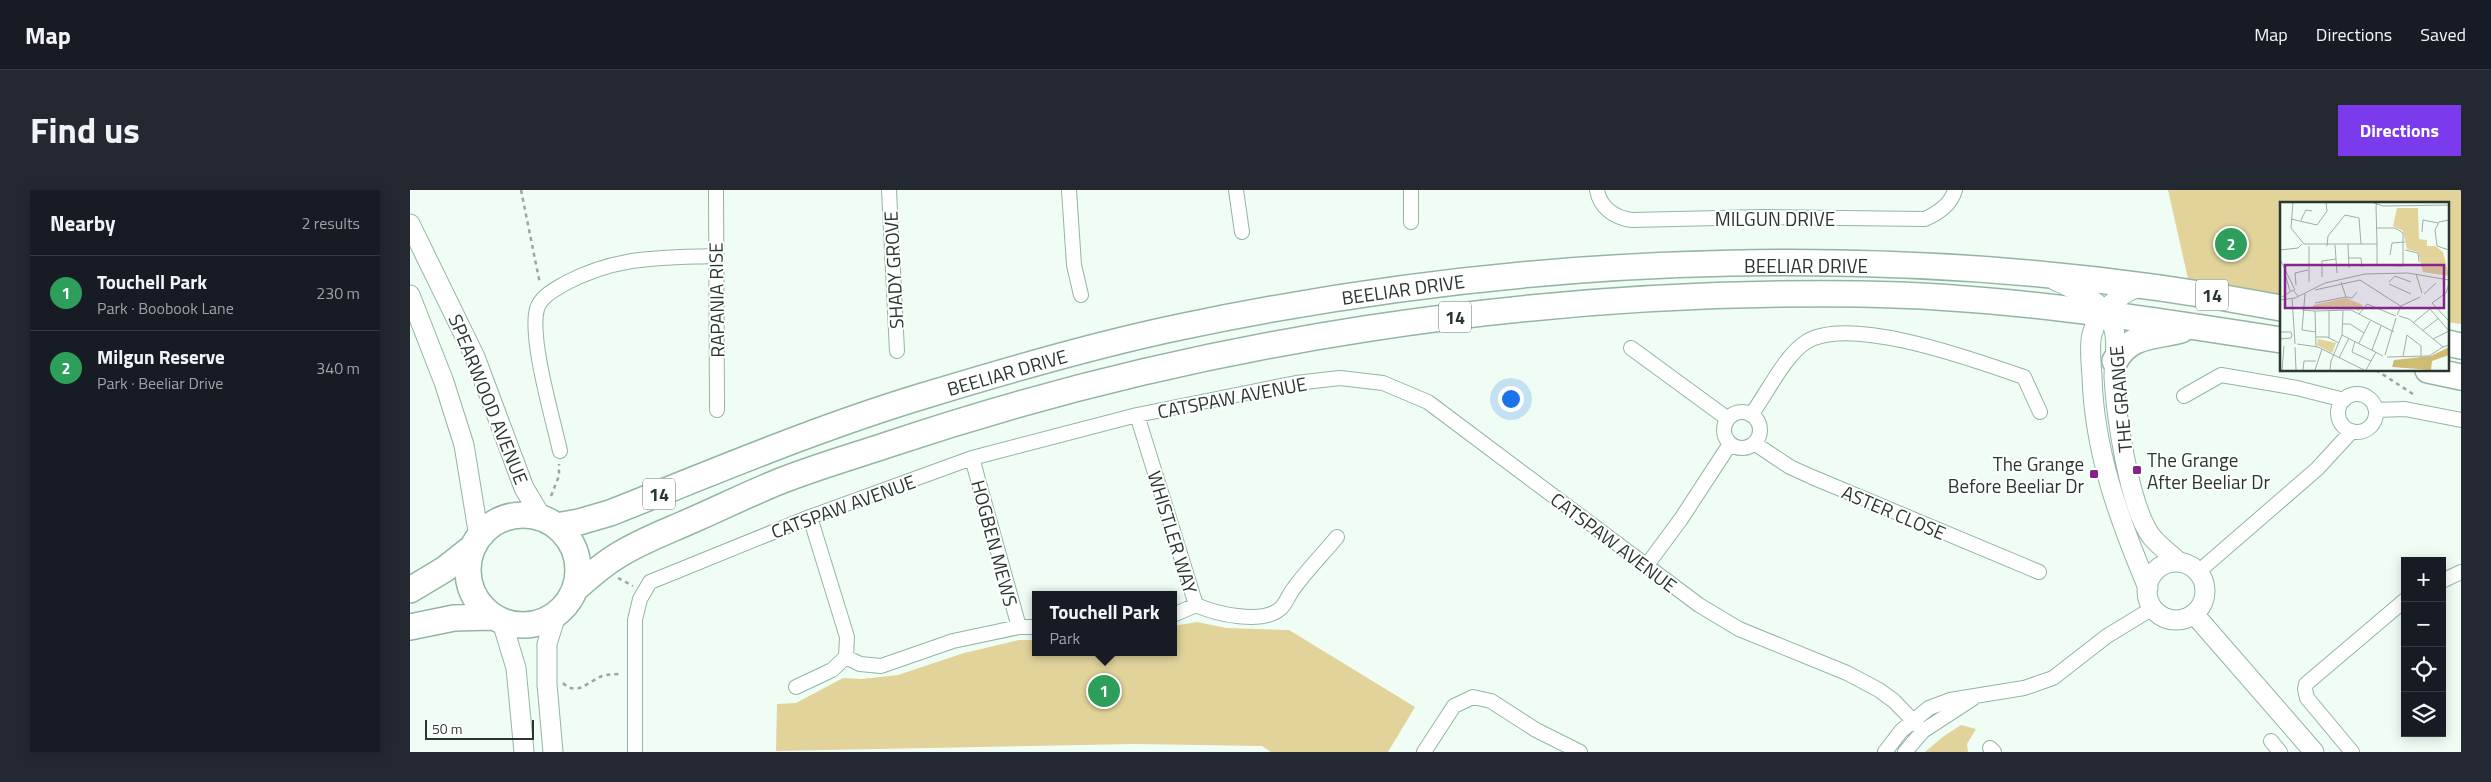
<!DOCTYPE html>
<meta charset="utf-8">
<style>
:root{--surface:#171b24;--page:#242831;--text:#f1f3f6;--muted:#9ea1a6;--line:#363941;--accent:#7c3aed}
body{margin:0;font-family:"Titillium Web",sans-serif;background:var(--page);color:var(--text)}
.controls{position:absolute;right:15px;bottom:15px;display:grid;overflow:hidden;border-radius:0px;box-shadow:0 2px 12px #0003}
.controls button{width:45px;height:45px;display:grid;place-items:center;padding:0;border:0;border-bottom:1px solid var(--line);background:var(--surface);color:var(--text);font:25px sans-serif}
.scale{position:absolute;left:15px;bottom:12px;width:109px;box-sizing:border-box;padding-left:5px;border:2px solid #293730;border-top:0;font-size:14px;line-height:18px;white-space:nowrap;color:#293730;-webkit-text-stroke:4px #fff;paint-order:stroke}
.you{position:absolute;left:1100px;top:208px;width:18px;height:18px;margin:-12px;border:4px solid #fff;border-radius:50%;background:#1a73e8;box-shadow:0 0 0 8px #1a73e833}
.badge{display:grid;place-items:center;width:32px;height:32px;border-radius:50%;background:var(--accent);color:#fff;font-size:16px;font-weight:700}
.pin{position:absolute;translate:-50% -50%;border:2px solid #fff;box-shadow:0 1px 5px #0006}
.popup{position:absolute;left:622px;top:401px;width:145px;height:65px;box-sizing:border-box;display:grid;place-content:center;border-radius:0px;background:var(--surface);filter:drop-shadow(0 1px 4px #0005);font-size:16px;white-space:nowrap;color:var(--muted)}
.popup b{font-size:19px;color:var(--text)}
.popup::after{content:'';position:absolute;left:50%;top:100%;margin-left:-10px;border:10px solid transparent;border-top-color:var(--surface)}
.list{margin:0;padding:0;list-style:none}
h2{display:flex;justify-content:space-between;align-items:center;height:65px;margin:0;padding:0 20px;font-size:21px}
h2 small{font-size:16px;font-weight:400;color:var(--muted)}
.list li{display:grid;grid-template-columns:32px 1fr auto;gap:15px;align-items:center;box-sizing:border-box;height:75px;padding:0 20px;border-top:1px solid var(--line)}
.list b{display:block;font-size:19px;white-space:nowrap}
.list p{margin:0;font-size:16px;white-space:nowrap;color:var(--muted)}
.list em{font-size:16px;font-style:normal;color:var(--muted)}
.icon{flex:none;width:28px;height:28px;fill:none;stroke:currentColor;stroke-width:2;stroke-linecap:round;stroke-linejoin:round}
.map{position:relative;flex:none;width:2051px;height:562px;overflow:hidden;border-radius:0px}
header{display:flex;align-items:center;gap:30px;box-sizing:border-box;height:70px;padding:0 25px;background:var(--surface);border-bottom:1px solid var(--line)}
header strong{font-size:24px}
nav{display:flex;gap:28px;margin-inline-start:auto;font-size:18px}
.intro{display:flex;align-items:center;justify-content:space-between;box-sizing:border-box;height:120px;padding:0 30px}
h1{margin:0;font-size:35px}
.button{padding:12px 22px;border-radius:0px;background:var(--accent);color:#fff;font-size:18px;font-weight:700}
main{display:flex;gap:30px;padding:0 30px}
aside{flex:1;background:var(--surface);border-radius:0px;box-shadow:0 2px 12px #0003}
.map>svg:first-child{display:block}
</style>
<header>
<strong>Map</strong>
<nav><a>Map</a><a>Directions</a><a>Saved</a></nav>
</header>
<div class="intro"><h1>Find us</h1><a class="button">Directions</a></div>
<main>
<aside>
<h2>Nearby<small>2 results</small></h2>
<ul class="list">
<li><span class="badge" style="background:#2e9e5b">1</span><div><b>Touchell Park</b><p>Park · Boobook Lane</p></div><em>230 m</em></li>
<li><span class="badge" style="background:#2e9e5b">2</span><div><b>Milgun Reserve</b><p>Park · Beeliar Drive</p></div><em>340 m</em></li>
</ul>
</aside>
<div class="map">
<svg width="2051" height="562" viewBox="0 0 2051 562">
<rect width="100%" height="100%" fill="#effdf5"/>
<path fill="#e1d39a" d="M1758,0H2051V134L2037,132V14H1871V107L1779,93Z
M787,432L816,438L879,440L1005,517L978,562H861L852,556L724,554L366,561L367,514L386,513L433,488L452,489L488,485L554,463L609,450H625V462H763V436Z
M1551,535L1566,539L1557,554L1558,562H1515L1534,546Z"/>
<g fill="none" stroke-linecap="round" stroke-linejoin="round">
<g stroke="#93b5a3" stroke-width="16">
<path id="street" d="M306,0L307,220
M479,0L487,161
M659,0L664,75L671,105
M826,0L832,42
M1187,0C1190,18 1205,28 1222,30L1353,27L1515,29C1528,23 1541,15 1545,0
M1001,32V0
M1221,158L1318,229
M1928 223a19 19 0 1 1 38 0a19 19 0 1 1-38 0Z
M1774,206L1811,185L1887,198L1934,210
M1966,220L1995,219L2051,230
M1314 240a18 18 0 1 1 36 0a18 18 0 1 1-36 0Z
M727,225L786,415C806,424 853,435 871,418C877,412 879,404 884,398C897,380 913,364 927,347
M1341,225C1356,205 1375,165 1396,152C1440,124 1567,171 1614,187L1630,222
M1344,253L1380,277L1402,287L1629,382
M150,261C143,229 119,148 127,119C130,107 144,100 154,94C206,66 248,68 305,66
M562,268L609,437
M400,327L437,447L436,467
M1237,375L1271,329L1320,254
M1788,382L1907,279L1942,241
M2032,391L2051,382
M763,425L786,415
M386,497L422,480L436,467L450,474L471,476L543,451L609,437H625
M1861,551L1870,562
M1580,558L1584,562
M225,562V430L230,409L240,392L400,327L562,268L727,225L886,193L930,188L973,193L1018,212L1289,415L1329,439L1437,483L1469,500L1484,511L1513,541
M1014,562L1044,516L1063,507L1081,511L1126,540L1170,562
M1475,562L1491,541L1519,518L1540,510L1614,498L1643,488L1697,446L1743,418
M1495,562L1513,541L1562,509
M1942,562L1897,508L1895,499L1896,494L1995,410"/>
</g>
<g stroke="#93b5a3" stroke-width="21">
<path id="secondary" d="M0,34L65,167L114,298L132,328
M1646,91C1667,100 1693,111 1702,134C1709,150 1704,170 1704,187C1706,225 1719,316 1741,346C1749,356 1760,364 1769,372
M1732,96C1711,102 1688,121 1682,144C1679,157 1681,173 1682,186C1684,261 1709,329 1738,398
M0,105L34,192L54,255L69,347
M1737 401a29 29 0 1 1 58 0a29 29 0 1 1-58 0Z
M1784,424L1904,562
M92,432L106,478L114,562
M143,562L137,494V454L146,425"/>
</g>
<g stroke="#93b5a3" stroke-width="28">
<path id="highway" d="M2037,153L2051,156
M1705,171C1719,144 1745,147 1771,140
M2018,180L2051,187
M58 380a55 55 0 1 1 110 0a55 55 0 1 1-110 0Z
M146,336L169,332L200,323C304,282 407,238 513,206C598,180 684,155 770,137C1130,61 1509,49 1871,118
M166,398C179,387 192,375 207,366C232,350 261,340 287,328C314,316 341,303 368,292C403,278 441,267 477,255C789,150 1120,100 1450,104C1592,106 1731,128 1871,150
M0,400L35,379L59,360
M0,437L44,428L83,427"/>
</g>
<path stroke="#99a79f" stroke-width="2.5" stroke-dasharray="4 4" stroke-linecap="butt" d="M111,0L130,94
M2050,0H2051
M1966,180L2006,206
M141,306L149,286V274
M208,388L223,396
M153,493C167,507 179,491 192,486C199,484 206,484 212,484"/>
<use href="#street" stroke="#fff" stroke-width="14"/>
<use href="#secondary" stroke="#fff" stroke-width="19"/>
<use href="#highway" stroke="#fff" stroke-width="25"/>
</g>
<g fill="#86248d" stroke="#fff" stroke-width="2">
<rect x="1722" y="275" width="10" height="10" rx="2.5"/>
<rect x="1679" y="279" width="10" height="10" rx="2.5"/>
</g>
<g text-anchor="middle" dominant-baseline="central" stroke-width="4" stroke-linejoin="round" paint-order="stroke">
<g fill="#fff" stroke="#69736e" stroke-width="1">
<rect x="1786" y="89.5" width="32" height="31" rx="4"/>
<rect x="1029" y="111.5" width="32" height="31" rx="4"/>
<rect x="233" y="288.5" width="32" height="31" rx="4"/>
</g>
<g font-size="18" font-weight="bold" fill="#293730">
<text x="1802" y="105">14</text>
<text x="1045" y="127">14</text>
<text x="249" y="304">14</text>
</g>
<g font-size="19" fill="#293730" stroke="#fff">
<text x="1365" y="28">MILGUN DRIVE</text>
<text x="1396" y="75">BEELIAR DRIVE</text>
<text transform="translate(483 80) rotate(-93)">SHADY GROVE</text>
<text transform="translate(993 99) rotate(-8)">BEELIAR DRIVE</text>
<text transform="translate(306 110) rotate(-91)">RAPANIA RISE</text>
<text transform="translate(597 182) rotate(-16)">BEELIAR DRIVE</text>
<text transform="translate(822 207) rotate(-11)">CATSPAW AVENUE</text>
<text transform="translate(79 209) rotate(68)">SPEARWOOD AVENUE</text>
<text transform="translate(1710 209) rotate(-95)">THE GRANGE</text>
<text transform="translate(433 316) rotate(-20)">CATSPAW AVENUE</text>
<text transform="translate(1484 322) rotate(23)">ASTER CLOSE</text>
<text transform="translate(763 342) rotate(73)">WHISTLER WAY</text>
<text transform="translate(1204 352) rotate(37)">CATSPAW AVENUE</text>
<text transform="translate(585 353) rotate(75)">HOGBEN MEWS</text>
</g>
<g font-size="19" fill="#293730" stroke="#fff" text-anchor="start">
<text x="1737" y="269">The Grange<tspan x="1737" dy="22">After Beeliar Dr</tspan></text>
<text x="1674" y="273" text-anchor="end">The Grange<tspan x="1674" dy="22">Before Beeliar Dr</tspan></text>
</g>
</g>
<g transform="translate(1870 12)">
<rect width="169" height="169" fill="#effdf5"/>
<path d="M117,6H138L139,37L147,38V44H155L163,50L169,74L143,70L138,50L127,47L123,29L113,24ZM66,96L83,103L79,109L71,106H33V103ZM38,137L56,141L52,151L37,143Z" fill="#e1d39a"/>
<path d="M169,145V153L152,159L151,168L112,165L114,158L151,154Z" fill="#cebc73"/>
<path fill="none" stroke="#a0aea6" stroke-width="1" d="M13,0L11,26L24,42H97M91,0L103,4L169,3M11,17L37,23L47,9L46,0M21,18L26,8L32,9M169,18L159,20L155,28L157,44L169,48M97,26H115L123,31V64L97,63V42L96,4L97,1M142,30L143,18L158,21M68,42L69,66M55,43L57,71M47,44L48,34L65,13L79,16L81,42M0,48L18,46L22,42M125,48L138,51L139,60M110,53L112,41L125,40M69,56H81L82,65M0,57L15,88M5,72L10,89M136,72L142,91M42,75V59L56,57M29,80V44M61,80L66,95L72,96L77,90M109,80L115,74L131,80M169,81L166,91L152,101L169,119M109,82L131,92M16,83L15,71L28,68M35,88L80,78L122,105M25,92L22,128L36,130M144,92L156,81M2,95L13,88L18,94M12,96L15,142M0,98L15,96L45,81L85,72L128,71L169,78M35,101L66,95M22,108L35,109L36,145M35,109L71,108L114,130M79,112L87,102L116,114M117,113L121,104L140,95M119,114L129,117L163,145L169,143M133,121L150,107L169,129L153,137M63,122H70L84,131M142,129L159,116M0,130H11L12,133L11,136L0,137M62,133L103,154M36,135H47L59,141M49,136V108M75,139L72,150L91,159M79,141L90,119M17,142L38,145L84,168M15,145L16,168M92,148L101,124M105,153L116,116M123,154L127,133L141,144V154M107,155L149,154L163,145M59,156L69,136M2,168L4,144M23,168L24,159H36M35,168L42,147M50,168L51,159L62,133L63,109M86,168L96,150"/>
<path fill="#86248d" fill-opacity="0.15" stroke="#86248d" stroke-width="2.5" d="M5,63H164V106H5Z"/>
<rect width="169" height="169" fill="none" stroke="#293730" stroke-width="2.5"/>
</g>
</svg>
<div class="controls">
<button>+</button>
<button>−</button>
<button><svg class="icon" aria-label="locate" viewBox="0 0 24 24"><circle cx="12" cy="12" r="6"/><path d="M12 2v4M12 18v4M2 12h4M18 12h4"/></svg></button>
<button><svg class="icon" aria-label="layers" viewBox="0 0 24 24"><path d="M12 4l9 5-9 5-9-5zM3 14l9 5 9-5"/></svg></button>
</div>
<div class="scale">50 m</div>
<div class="you"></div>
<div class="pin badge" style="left:694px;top:501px;background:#2e9e5b">1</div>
<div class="popup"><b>Touchell Park</b>Park</div>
<div class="pin badge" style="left:1821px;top:54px;background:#2e9e5b">2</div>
</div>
</main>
